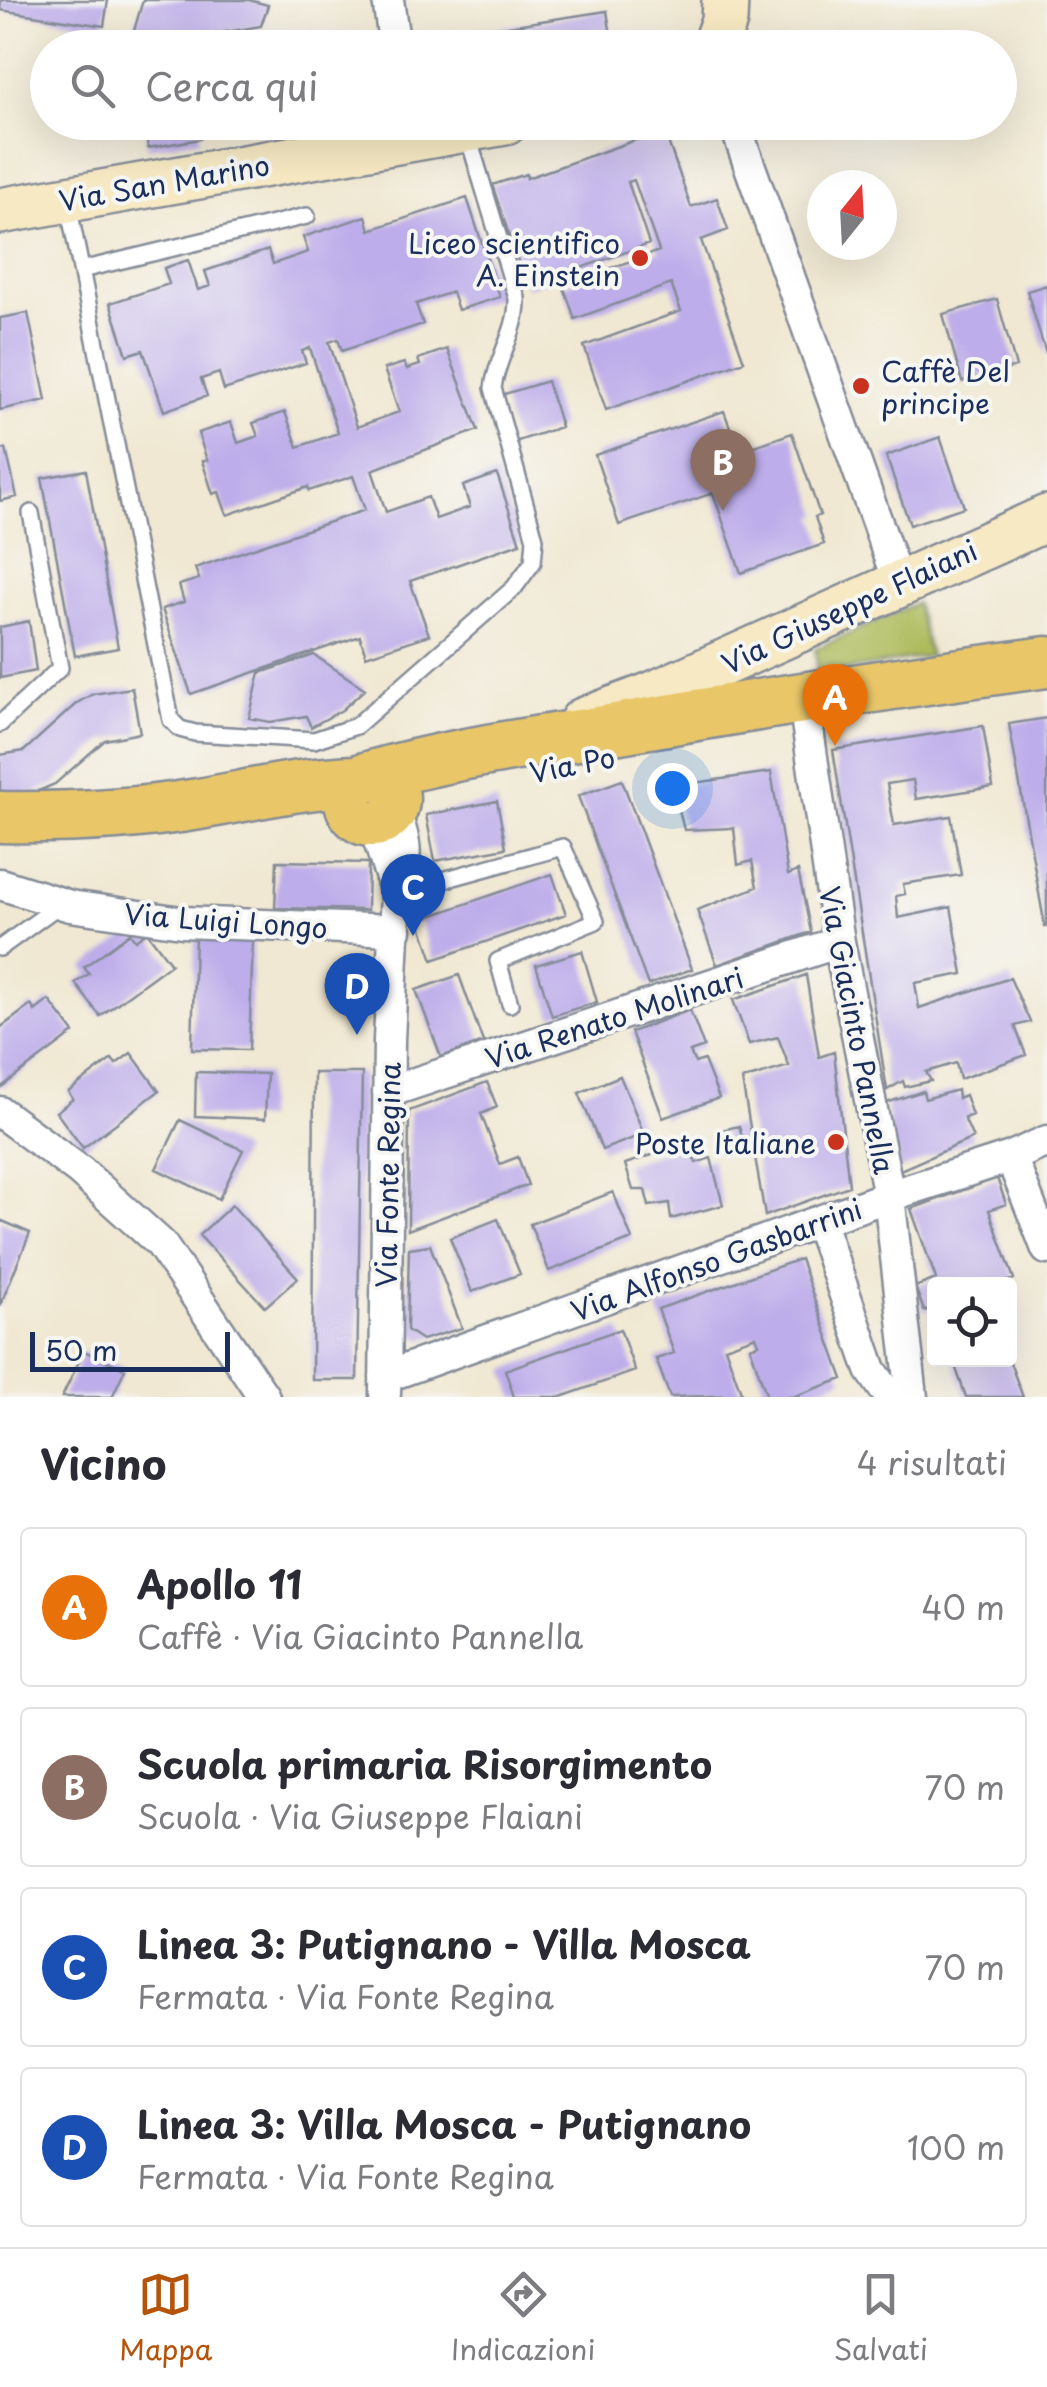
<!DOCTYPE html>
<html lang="it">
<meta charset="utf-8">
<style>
:root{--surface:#fff;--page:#f2f2f3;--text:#2b2b33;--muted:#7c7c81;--line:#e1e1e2;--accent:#b45309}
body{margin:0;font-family:"Playpen Sans",sans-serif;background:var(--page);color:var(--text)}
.controls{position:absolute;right:30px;bottom:30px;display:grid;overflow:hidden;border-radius:10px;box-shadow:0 10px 40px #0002}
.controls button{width:90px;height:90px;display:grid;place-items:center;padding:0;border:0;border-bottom:2px solid var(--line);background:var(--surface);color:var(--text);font:50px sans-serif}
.compass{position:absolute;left:807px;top:170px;width:90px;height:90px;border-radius:50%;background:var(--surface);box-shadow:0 10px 40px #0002;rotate:18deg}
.scale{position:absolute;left:30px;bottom:25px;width:200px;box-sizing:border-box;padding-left:10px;border:5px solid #1b2f5e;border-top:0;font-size:28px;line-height:35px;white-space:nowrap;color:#1b2f5e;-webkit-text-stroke:8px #f6f6f2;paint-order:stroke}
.you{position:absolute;left:672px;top:788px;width:35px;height:35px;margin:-25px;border:8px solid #fff;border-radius:50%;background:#1a73e8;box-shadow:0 0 0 15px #1a73e833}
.badge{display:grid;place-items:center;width:65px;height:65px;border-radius:50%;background:var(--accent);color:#fff;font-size:32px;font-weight:700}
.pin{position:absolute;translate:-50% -82px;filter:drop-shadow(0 2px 5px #0008)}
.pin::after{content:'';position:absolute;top:52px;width:35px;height:30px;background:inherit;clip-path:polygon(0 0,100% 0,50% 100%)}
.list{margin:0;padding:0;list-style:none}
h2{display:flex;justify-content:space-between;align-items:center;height:130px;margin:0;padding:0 40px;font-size:42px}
h2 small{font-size:32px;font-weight:400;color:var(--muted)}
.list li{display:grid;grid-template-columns:65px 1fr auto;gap:30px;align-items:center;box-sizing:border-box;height:160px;margin:0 20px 20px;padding:0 20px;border:2px solid var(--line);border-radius:10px}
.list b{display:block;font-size:38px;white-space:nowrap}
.list p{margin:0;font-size:32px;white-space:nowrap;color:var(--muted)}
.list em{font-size:32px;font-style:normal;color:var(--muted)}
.icon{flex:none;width:55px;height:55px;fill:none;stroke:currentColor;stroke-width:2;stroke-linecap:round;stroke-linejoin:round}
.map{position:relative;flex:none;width:1047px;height:1397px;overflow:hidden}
.search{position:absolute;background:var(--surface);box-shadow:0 10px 40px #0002;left:30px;right:30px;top:30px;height:110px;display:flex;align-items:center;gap:25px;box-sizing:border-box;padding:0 35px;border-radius:55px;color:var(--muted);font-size:38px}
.sheet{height:850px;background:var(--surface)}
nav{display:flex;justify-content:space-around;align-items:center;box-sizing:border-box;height:140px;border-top:2px solid var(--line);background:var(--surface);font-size:28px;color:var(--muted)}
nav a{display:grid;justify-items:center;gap:5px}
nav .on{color:var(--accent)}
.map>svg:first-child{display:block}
</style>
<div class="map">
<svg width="1047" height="1397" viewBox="0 0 1047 1397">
<rect width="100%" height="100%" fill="#f6f6f2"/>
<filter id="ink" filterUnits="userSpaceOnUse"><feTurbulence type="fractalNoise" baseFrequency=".01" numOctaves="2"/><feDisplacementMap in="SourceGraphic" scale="20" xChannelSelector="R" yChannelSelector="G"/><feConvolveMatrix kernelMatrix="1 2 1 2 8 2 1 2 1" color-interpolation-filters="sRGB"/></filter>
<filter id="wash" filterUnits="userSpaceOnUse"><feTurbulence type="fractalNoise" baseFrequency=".0048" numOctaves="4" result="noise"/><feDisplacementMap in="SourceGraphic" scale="40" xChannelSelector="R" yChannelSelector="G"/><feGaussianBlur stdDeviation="2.25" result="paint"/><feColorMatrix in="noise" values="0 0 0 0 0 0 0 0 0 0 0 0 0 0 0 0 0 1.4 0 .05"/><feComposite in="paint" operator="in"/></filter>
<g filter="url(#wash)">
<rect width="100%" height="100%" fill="#f0e8d2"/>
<path fill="#aebb5c" stroke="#64755d" stroke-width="2.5" d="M916,603L930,656L818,675L815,649Z"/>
<g id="blocks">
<path fill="#bdadea" d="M1,0H108L104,26L0,10Z
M143,0H249L268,5L261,26L161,43L133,34Z
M607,11L613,48H452L450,35Z
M144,122H227V125L198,129L200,139L148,148Z
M664,130L691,207L717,198L728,230L701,240L744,361L606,410L584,346L681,311L671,284L575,319L563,285L659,251L634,180L628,182L649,244L527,287L492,185L526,174L527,178Z
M467,198L500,297L458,310L452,292L416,304L423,324L342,351L338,339L329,342L357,427L399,412L384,369L404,363L407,369L420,365L418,359L447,349L478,430L372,470L386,512L428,497L436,519L470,507L463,486L497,474L520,543L410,581L429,635L366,656L360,636L191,694L162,609L184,602L179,585L199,579L195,568L365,510L353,476L309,491L308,487L227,515L219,492L213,494L202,461L207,460L198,433L231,422L238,443L258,436L253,423L285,412L298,447L338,433L310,348L302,351L306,363L224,390L219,373L201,379L207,396L164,411L143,350L127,355L110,303L169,284L164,268L188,260L198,290L210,286L205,271L268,250L273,264L308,252L303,237L366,216L370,230Z
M1047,285V354H1046L1027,291Z
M997,299L1016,367L962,382L943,314Z
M28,313L46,400L0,410V318Z
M547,381L561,427L515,442L501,395Z
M724,411L735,441L729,443L732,454L792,433L820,515L815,517L824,544L741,573L713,493L619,525L595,455Z
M940,437L964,507L910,525L886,456Z
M6,449L17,497L0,501V450Z
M86,470L118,648L75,656L42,478Z
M29,621L36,671L0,678V627Z
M314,655L365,689L342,710L311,727L306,716L270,722L249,718L260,673Z
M132,688L140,733L105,740L55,784L36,792L0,797V755L24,751L77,703L93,694Z
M1047,718V927H1045L1009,724Z
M983,726L993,787L916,799L913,780L887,784L894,825L951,816L961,875L903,884L905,894L896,896L898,918L951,907L963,974L915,983L919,1008L1010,978L1030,1022L1015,1026L1026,1055L960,1079L956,1063L926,1072L931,1081L905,1087L903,1081L887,1090L833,750Z
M771,772L788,875L798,871L811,932L717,965L697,910L757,887L752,861L738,865L734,828L684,830L673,786Z
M622,780L692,969L648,985L578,796Z
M497,801L506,848L435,861L426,815Z
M277,861L368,863L367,910L275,908Z
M552,874L566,914L433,960L419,920Z
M147,932L171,964L100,1016L75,983L89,974L84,967L130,933L135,940Z
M195,937L253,938L249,1050L192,1049Z
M582,951L597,1002L552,1016L536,965Z
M459,975L483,1042L441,1057L416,990Z
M806,975L819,1057L834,1052L849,1186L765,1216L742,1080L789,1066L778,1037L749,1044L733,1000Z
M49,1000L74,1033L0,1088V1028L31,1005L35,1011Z
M690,1010L704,1047L690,1052L695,1063L704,1060L719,1098L663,1118L631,1032Z
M131,1053L159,1091L83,1148L56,1112L73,1099L68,1092L112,1059L116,1064Z
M196,1072L267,1074L265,1119L195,1116Z
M314,1073H362L357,1380H312Z
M620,1076L644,1134L602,1150L579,1093Z
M487,1082L497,1107L481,1114L500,1164L518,1157L528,1185L408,1230L409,1111Z
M957,1090L958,1098L965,1095L972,1115L964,1118L973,1138L896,1172L886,1103L923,1091L925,1099Z
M180,1120L243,1150L219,1199L156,1169Z
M739,1126L744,1144L727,1148L722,1130Z
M688,1143L696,1163L711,1158L723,1205L671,1219L669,1203L649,1206L645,1190H633L625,1164Z
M997,1178L1006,1204L989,1210L1014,1279L999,1284H934V1308L924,1311L915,1287L936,1279L911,1209Z
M613,1192L632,1239L549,1271L530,1224Z
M232,1205L298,1278L265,1307L199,1235Z
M498,1219L520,1274L472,1292L450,1238Z
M0,1220L30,1233L0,1306Z
M430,1245L462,1328L422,1340L407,1330L409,1248Z
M800,1259L843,1379L792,1397H767L750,1347L759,1344L756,1336L725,1347L742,1395L670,1397L656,1359L674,1353L658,1309Z
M620,1329L635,1371L561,1397H514L505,1370Z
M84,1351L125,1369L112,1397H62Z
M953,1360H1009L1023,1397H966Z"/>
</g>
</g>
<g filter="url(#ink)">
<use href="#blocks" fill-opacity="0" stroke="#868c98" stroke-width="2.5"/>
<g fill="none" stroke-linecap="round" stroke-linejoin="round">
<g stroke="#868c98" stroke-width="20">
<path id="lane" d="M68,204L171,720L180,729L195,733L314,740L356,726L514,588L533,562L535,539L493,388C497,356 518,331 517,298L467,133
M81,270L307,216
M0,724L60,668L31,513
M396,893L563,847L596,921L498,961L510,1004
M0,948L62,903"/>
</g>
<g stroke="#868c98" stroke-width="35">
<path id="street" d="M388,0L395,48
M734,122L899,584
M807,723L839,942L889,1196L912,1397
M369,821L378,838L396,893
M0,884L70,906L182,922L396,930
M388,1092L839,942
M0,1112L80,1171L161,1244L264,1397
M1011,1157L1047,1249
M820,1223L871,1370L890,1397
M385,1377L889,1196L1011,1157L1047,1141
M385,1394L389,1040L396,893C409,857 407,843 393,807"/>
</g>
<g stroke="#868c98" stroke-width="50">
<path id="secondary" d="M714,48L724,21L725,0
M0,211L505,122
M583,721L652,695L1047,518"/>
</g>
<g stroke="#868c98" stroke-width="55">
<path id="primary" d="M372,776C455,752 541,742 626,727C766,703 906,681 1047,662
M350 799a22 22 0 1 1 44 0a22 22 0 1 1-44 0Z
M0,817C67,818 133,815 199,804C252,795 304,782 358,781"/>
</g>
<use href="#lane" stroke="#fff" stroke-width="15"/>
<use href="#street" stroke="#fff" stroke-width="30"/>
<use href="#secondary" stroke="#f6e9c3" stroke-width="45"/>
<use href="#primary" stroke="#e9c769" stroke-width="50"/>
</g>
</g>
<g fill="#c8321e" stroke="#f6f6f2" stroke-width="4">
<circle cx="640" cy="258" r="10"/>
<circle cx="861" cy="386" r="10"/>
<circle cx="836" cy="1142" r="10"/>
</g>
<g text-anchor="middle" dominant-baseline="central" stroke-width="8" stroke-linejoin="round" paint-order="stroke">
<g font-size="28" fill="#1b2f5e" stroke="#f6f6f2">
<text transform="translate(164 182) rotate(-10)">Via San Marino</text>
<text transform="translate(849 606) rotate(-25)">Via Giuseppe Flaiani</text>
<text transform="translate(572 764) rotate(-11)">Via Po</text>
<text transform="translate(226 920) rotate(4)">Via Luigi Longo</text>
<text transform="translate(614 1017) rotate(-18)">Via Renato Molinari</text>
<text transform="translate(858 1030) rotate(79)">Via Giacinto Pannella</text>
<text transform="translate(387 1175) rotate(-89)">Via Fonte Regina</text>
<text transform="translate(716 1259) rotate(-20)">Via Alfonso Gasbarrini</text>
</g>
<g font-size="28" fill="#1b2f5e" stroke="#f6f6f2" text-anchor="end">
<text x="620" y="242">Liceo scientifico<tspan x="620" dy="32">A. Einstein</tspan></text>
<text x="881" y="370" text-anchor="start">Caffè Del<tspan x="881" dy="32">principe</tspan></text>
<text x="816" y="1142">Poste Italiane</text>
</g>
</g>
</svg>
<div class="controls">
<button><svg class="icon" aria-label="locate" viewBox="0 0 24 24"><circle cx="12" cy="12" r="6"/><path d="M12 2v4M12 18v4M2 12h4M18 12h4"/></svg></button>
</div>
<svg class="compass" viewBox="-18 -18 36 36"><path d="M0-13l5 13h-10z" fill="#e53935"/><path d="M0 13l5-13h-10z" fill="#7c7c81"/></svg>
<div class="scale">50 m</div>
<div class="you"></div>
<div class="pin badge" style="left:835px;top:746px;background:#e8710a">A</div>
<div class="pin badge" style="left:723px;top:511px;background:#8d6e63">B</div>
<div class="pin badge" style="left:413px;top:936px;background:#1a4fb4">C</div>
<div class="pin badge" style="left:357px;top:1035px;background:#1a4fb4">D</div>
<div class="search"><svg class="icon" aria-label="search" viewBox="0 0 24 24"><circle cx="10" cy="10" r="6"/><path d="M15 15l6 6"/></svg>Cerca qui</div>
</div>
<section class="sheet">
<h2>Vicino<small>4 risultati</small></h2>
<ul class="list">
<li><span class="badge" style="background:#e8710a">A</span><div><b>Apollo 11</b><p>Caffè · Via Giacinto Pannella</p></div><em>40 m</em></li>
<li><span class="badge" style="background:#8d6e63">B</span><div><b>Scuola primaria Risorgimento</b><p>Scuola · Via Giuseppe Flaiani</p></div><em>70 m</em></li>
<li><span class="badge" style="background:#1a4fb4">C</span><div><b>Linea 3: Putignano - Villa Mosca</b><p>Fermata · Via Fonte Regina</p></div><em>70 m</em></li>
<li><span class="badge" style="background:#1a4fb4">D</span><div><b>Linea 3: Villa Mosca - Putignano</b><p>Fermata · Via Fonte Regina</p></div><em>100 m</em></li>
</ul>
</section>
<nav>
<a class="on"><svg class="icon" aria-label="map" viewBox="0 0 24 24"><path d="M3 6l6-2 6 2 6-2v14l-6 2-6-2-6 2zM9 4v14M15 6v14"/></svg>Mappa</a>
<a><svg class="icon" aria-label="directions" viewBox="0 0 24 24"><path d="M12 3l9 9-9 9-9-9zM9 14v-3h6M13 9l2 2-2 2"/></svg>Indicazioni</a>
<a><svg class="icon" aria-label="saved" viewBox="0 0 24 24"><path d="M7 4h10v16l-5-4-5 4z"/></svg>Salvati</a>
</nav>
